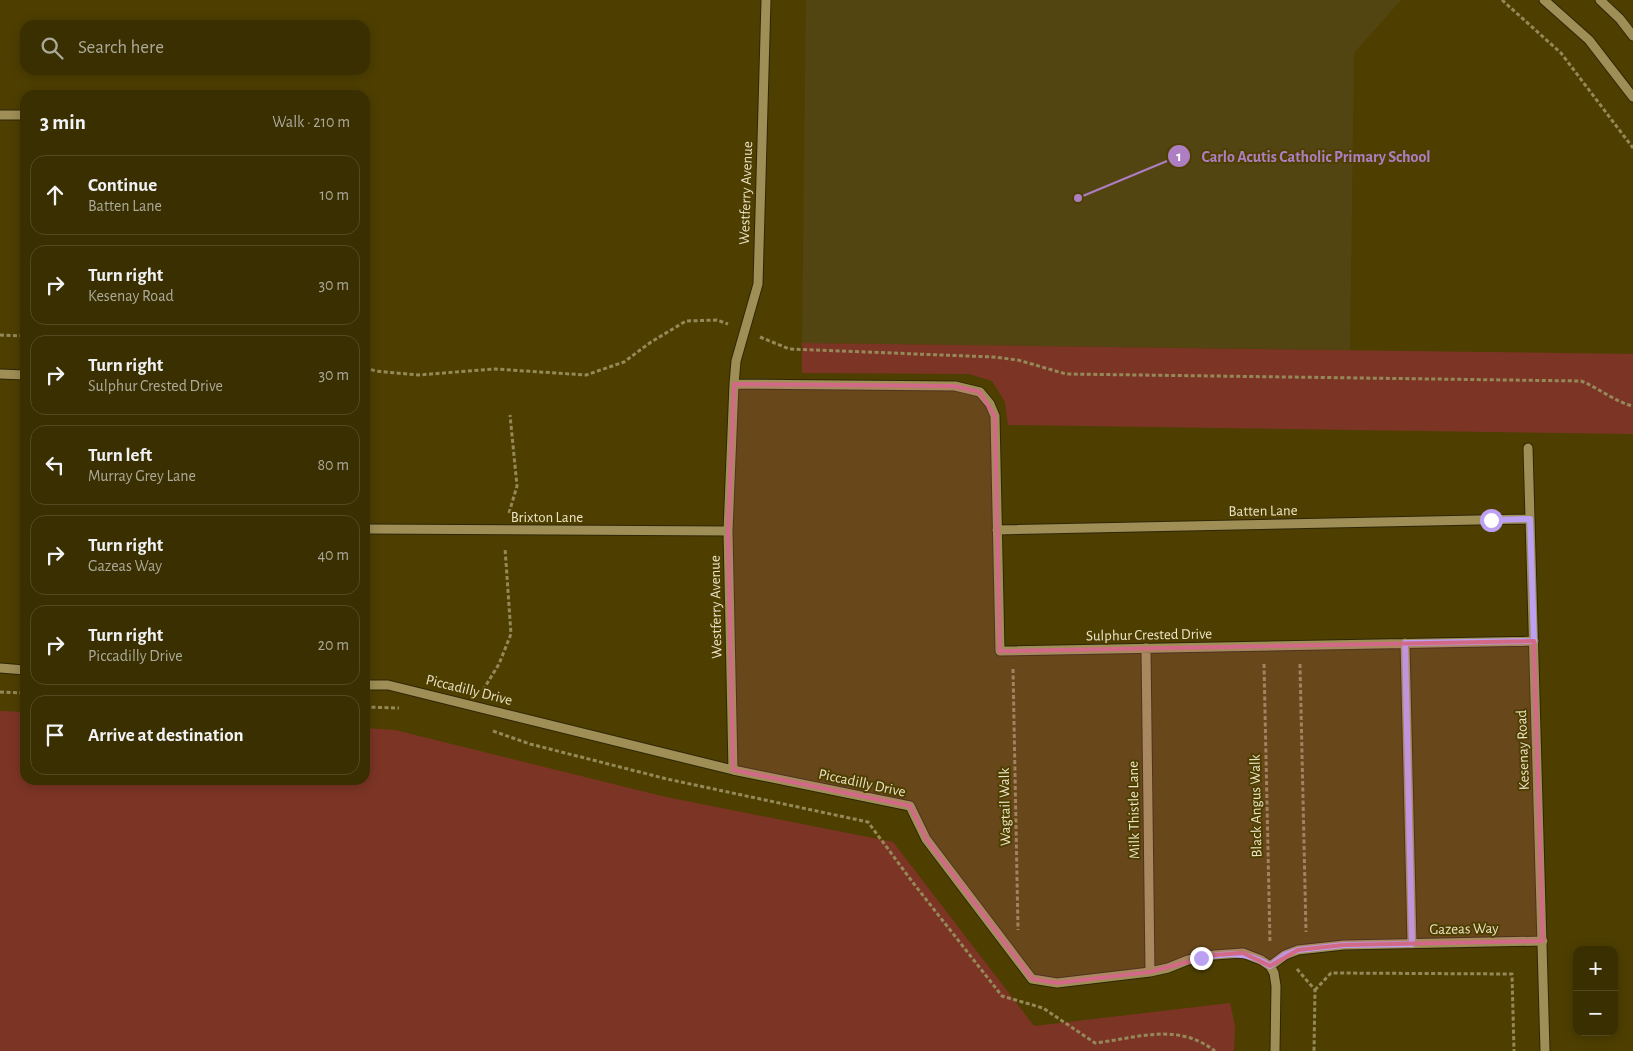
<!DOCTYPE html>
<meta charset="utf-8">
<style>
:root{--surface:#3a2f00;--page:#41370a;--text:#f1f3f6;--muted:#aba999;--line:#544a22}
body{margin:0;font-family:"Alegreya Sans",sans-serif;background:var(--page);color:var(--text)}
.controls{position:absolute;right:15px;bottom:15px;display:grid;overflow:hidden;border-radius:10px;box-shadow:0 2px 12px #0003}
.controls button{width:45px;height:45px;display:grid;place-items:center;padding:0;border:0;border-bottom:1px solid var(--line);background:var(--surface);color:var(--text);font:25px sans-serif}
.stop{position:absolute;width:15px;height:15px;margin:-11px;border:4px solid #bca0f2;border-radius:50%;background:#fff}
.stop.end{background:#bca0f2;border-color:#fff;box-shadow:0 1px 5px #0008}
.list{margin:0;padding:0;list-style:none}
h2{display:flex;justify-content:space-between;align-items:center;height:65px;margin:0;padding:0 20px;font-size:21px}
h2 small{font-size:16px;font-weight:400;color:var(--muted)}
.list li{display:grid;grid-template-columns:32px 1fr auto;gap:15px;align-items:center;box-sizing:border-box;height:80px;margin:0 10px 10px;padding:0 10px;border:1px solid var(--line);border-radius:15px}
.list b{display:block;font-size:19px;white-space:nowrap}
.list p{margin:0;font-size:16px;white-space:nowrap;color:var(--muted)}
.list em{font-size:16px;font-style:normal;color:var(--muted)}
.icon{flex:none;width:28px;height:28px;fill:none;stroke:currentColor;stroke-width:2;stroke-linecap:round;stroke-linejoin:round}
.map{position:relative;flex:none;width:1633px;height:1051px;overflow:hidden}
.search{position:absolute;background:var(--surface);box-shadow:0 2px 12px #0003;left:20px;top:20px;width:350px;height:55px;display:flex;align-items:center;gap:12px;box-sizing:border-box;padding:0 18px;border-radius:15px;color:var(--muted);font-size:19px}
.panel{position:absolute;background:var(--surface);box-shadow:0 2px 12px #0003;left:20px;top:90px;width:350px;height:695px;border-radius:15px}
.map>svg:first-child{display:block}
</style>
<div class="map">
<svg width="1633" height="1051" viewBox="0 0 1633 1051">
<rect width="100%" height="100%" fill="#4e3f00"/>
<path fill="#534511" d="M806,0H1401L1354,53L1350,350L802,343Z"/>
<path fill="#7c3525" d="M802,343L1633,354V434L1008,425L1005,402L992,381L969,374L802,373Z
M0,711L25,712V780H365V728L395,730L666,797L893,842L1034,1026L1230,1003L1235,1026L1234,1051H0Z"/>
<g fill="none" stroke-linecap="round" stroke-linejoin="round">
<g stroke="#2f2608" stroke-width="11">
<path id="minor" d="M1544,0L1589,40L1633,97
M1600,0L1620,19L1633,36
M0,115H22
M0,374L25,375
M734,384L736,361L758,284L766,0
M1528,448L1545,1051
M365,529L728,531
M997,530L1530,519
M1405,643L1412,944
M1146,648L1150,972
M0,668L25,670
M365,685H388L733,770L910,806L926,839L1032,979L1057,983L1150,972L1168,968L1188,960L1214,955L1243,953L1261,960L1270,966L1274,973L1276,986L1275,1051
M733,770L728,531L734,384L955,386L980,392L990,404L995,416L1000,651L1534,641
M1270,966L1285,955L1298,950L1344,945L1543,941"/>
</g>
<path stroke="#958959" stroke-width="3" stroke-dasharray="4 2.5" stroke-linecap="butt" d="M1502,0L1561,53L1633,148
M0,335L25,336
M760,337L789,349L993,357L1018,360L1066,374L1581,381C1597,387 1617,403 1633,406
M365,367L375,371L418,375L495,369L586,375L624,362L651,342L686,321L717,320L728,324
M509,513L517,486L510,415
M1264,664L1270,943
M1300,664L1306,932
M1013,669L1018,930
M483,690L499,664L511,634L505,548
M0,692L25,693
M365,707L399,708
M493,731L530,744L667,779L868,822L914,884L1002,996L1043,1008L1095,1043C1138,1038 1177,1022 1215,1051
M1297,969L1315,990L1314,1051
M1315,990L1331,973L1512,974L1514,1051"/>
<use href="#minor" stroke="#9f8f56" stroke-width="9"/>
</g>
<g fill="none" stroke-linecap="round" stroke-linejoin="round">
<path stroke="#bca0f2" stroke-width="6" d="M1201,958C1226,953 1249,951 1270,966L1284,955L1298,950L1344,945L1412,944L1405,643L1534,641L1530,519L1491,520"/>
</g>
<path fill="#d26986" fill-opacity="0.2" stroke="#d26986" stroke-width="4" stroke-linejoin="round" d="M734,384L955,386L980,392L995,416L1000,651L1534,641L1543,941L1344,945L1298,950L1270,966L1243,953L1214,955L1150,972L1057,983L1032,979L926,839L910,806L733,770L728,531Z"/>
<g text-anchor="middle" dominant-baseline="central" stroke-width="4" stroke-linejoin="round" paint-order="stroke">
<g font-size="15" fill="#ebe3c6" stroke="#4e3f00">
<text transform="translate(746 193) rotate(-88)">Westferry Avenue</text>
<text transform="translate(1263 511) rotate(-1)">Batten Lane</text>
<text x="547" y="517">Brixton Lane</text>
<text transform="translate(716 607) rotate(-91)">Westferry Avenue</text>
<text transform="translate(1149 635) rotate(-1)">Sulphur Crested Drive</text>
<text transform="translate(469 690) rotate(14)">Piccadilly Drive</text>
<text transform="translate(1523 750) rotate(-92)">Kesenay Road</text>
<text transform="translate(862 783) rotate(12)">Piccadilly Drive</text>
<text transform="translate(1256 806) rotate(-91)">Black Angus Walk</text>
<text transform="translate(1005 807) rotate(-91)">Wagtail Walk</text>
<text transform="translate(1134 810) rotate(-91)">Milk Thistle Lane</text>
<text transform="translate(1464 929) rotate(-1)">Gazeas Way</text>
</g>
</g>
<path fill="none" stroke="#ad7ec2" stroke-width="2" d="M1078 198L1179 156"/>
<g fill="#ad7ec2" stroke="#4e3f00" stroke-width="2">
<circle cx="1078" cy="198" r="5"/>
<circle cx="1179" cy="156" r="12"/>
</g>
<g font-size="15" text-anchor="middle" font-weight="bold" fill="#fff">
<text x="1179" y="161">1</text>
</g>
<g font-size="16" text-anchor="middle" font-weight="bold" fill="#ad7ec2" stroke="#4e3f00" stroke-width="4" stroke-linejoin="round" paint-order="stroke">
<text x="1316" y="162">Carlo Acutis Catholic Primary School</text>
</g>
</svg>
<div class="controls">
<button>+</button>
<button>−</button>
</div>
<div class="stop" style="left:1491px;top:520px"></div>
<div class="stop end" style="left:1201px;top:958px"></div>
<div class="search"><svg class="icon" aria-label="search" viewBox="0 0 24 24"><circle cx="10" cy="10" r="6"/><path d="M15 15l6 6"/></svg>Search here</div>
<section class="panel">
<h2>3 min<small>Walk · 210 m</small></h2>
<ul class="list">
<li><svg class="icon" aria-label="ahead" viewBox="0 0 24 24"><path d="M12 20V5M6 11l6-6 6 6"/></svg><div><b>Continue</b><p>Batten Lane</p></div><em>10 m</em></li>
<li><svg class="icon" aria-label="right" viewBox="0 0 24 24"><path d="M7 20v-9h11M14 6l5 5-5 5"/></svg><div><b>Turn right</b><p>Kesenay Road</p></div><em>30 m</em></li>
<li><svg class="icon" aria-label="right" viewBox="0 0 24 24"><path d="M7 20v-9h11M14 6l5 5-5 5"/></svg><div><b>Turn right</b><p>Sulphur Crested Drive</p></div><em>30 m</em></li>
<li><svg class="icon" aria-label="left" viewBox="0 0 24 24"><path d="M17 20v-9H6M10 6l-5 5 5 5"/></svg><div><b>Turn left</b><p>Murray Grey Lane</p></div><em>80 m</em></li>
<li><svg class="icon" aria-label="right" viewBox="0 0 24 24"><path d="M7 20v-9h11M14 6l5 5-5 5"/></svg><div><b>Turn right</b><p>Gazeas Way</p></div><em>40 m</em></li>
<li><svg class="icon" aria-label="right" viewBox="0 0 24 24"><path d="M7 20v-9h11M14 6l5 5-5 5"/></svg><div><b>Turn right</b><p>Piccadilly Drive</p></div><em>20 m</em></li>
<li><svg class="icon" aria-label="arrive" viewBox="0 0 24 24"><path d="M6 21V4h12l-3 4 3 4H6"/></svg><div><b>Arrive at destination</b></div></li>
</ul>
</section>
</div>
